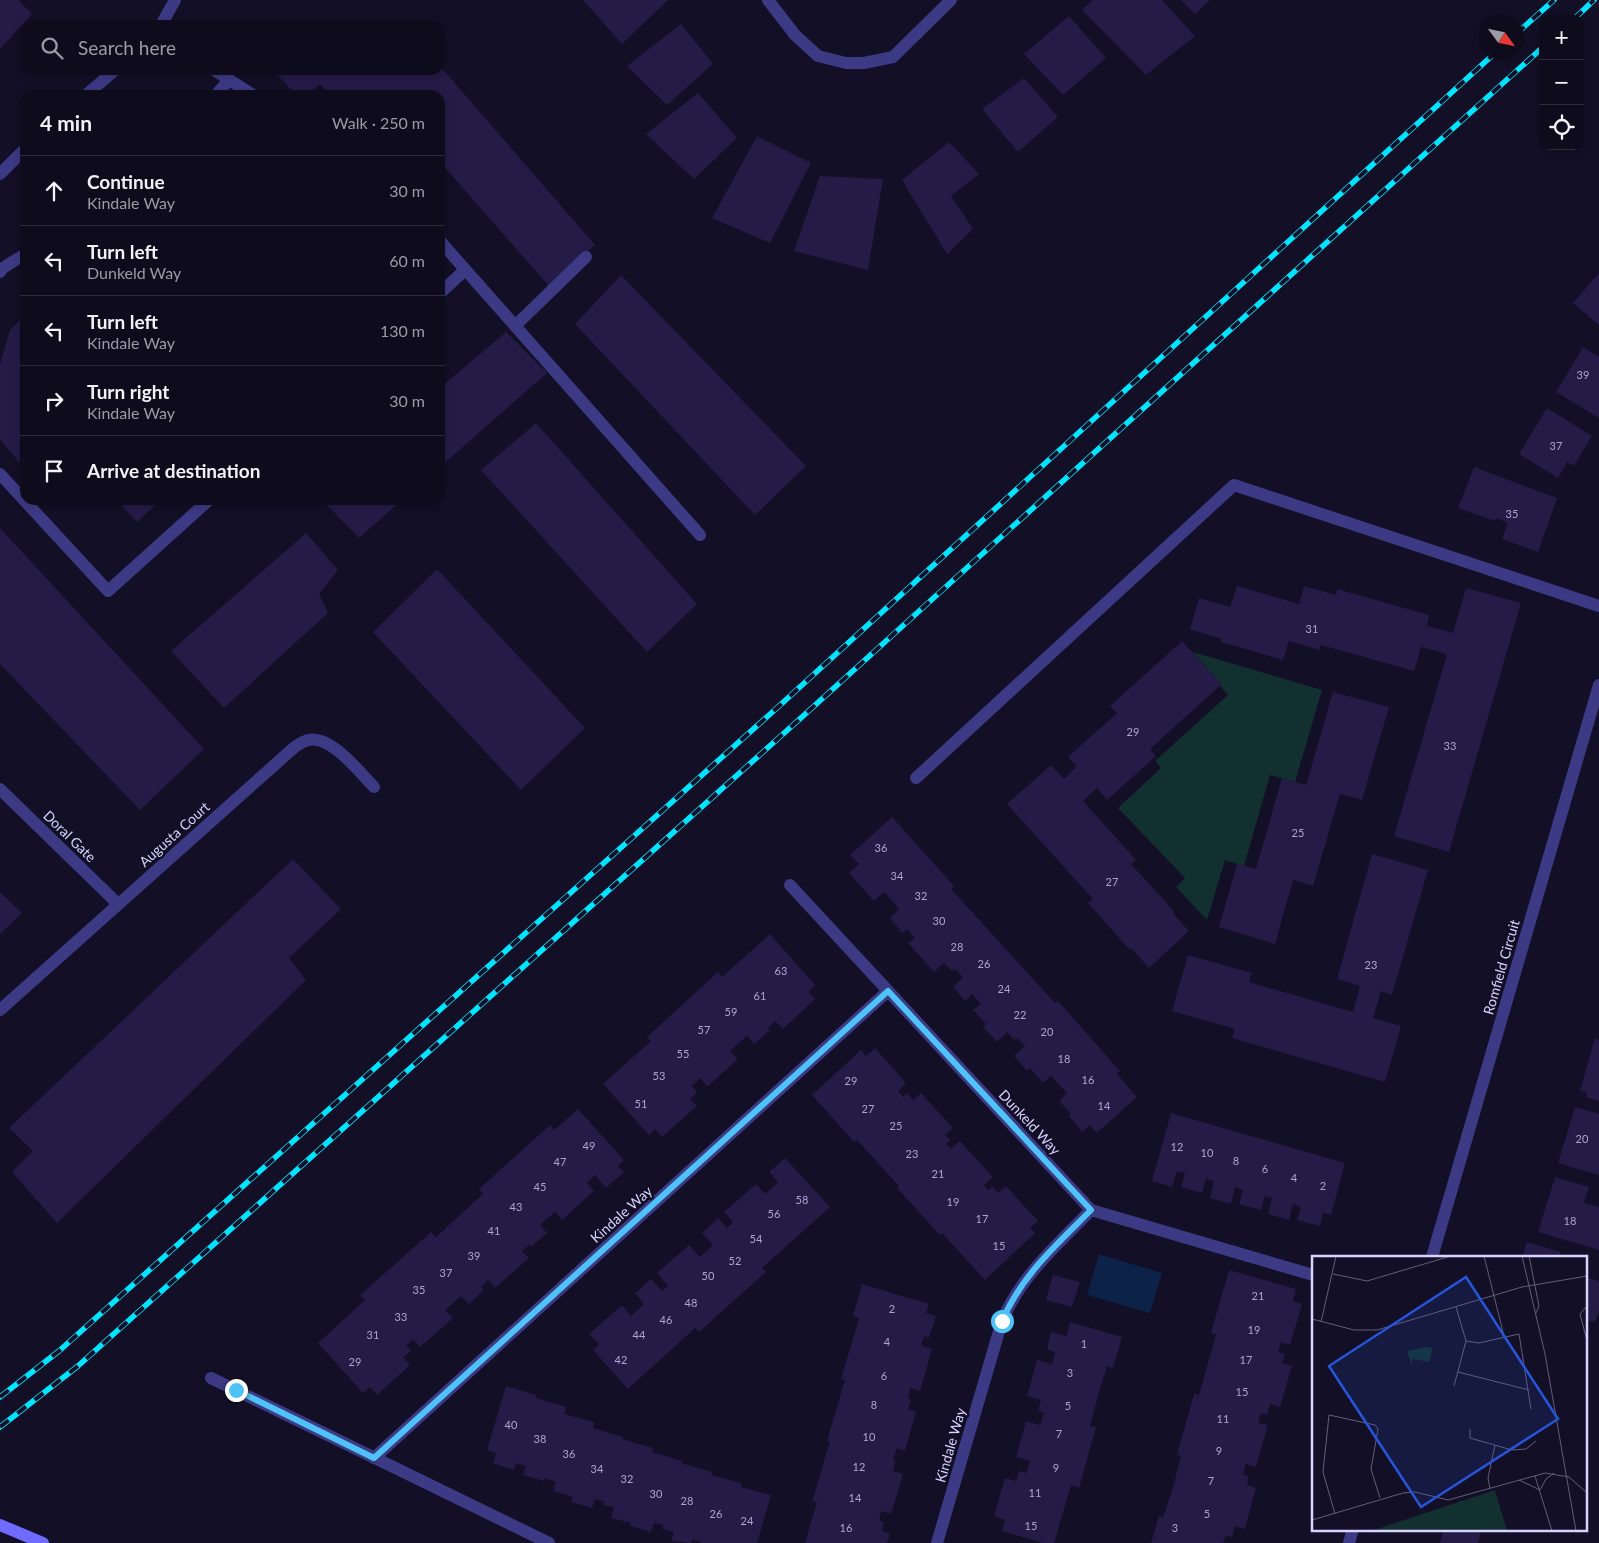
<!DOCTYPE html>
<meta charset="utf-8">
<style>
:root{--surface:#0e0b1c;--page:#171425;--text:#f1f3f6;--muted:#9b9ba3;--line:#2e2b3b}
body{margin:0;font-family:Lato,sans-serif;background:var(--page);color:var(--text)}
.controls{position:absolute;right:15px;top:15px;display:grid;overflow:hidden;border-radius:10px;box-shadow:0 2px 8px #0003}
.controls button{width:45px;height:45px;display:grid;place-items:center;padding:0;border:0;border-bottom:1px solid var(--line);background:var(--surface);color:var(--text);font:25px sans-serif}
.compass{position:absolute;left:1479px;top:15px;width:45px;height:45px;border-radius:50%;background:var(--surface);box-shadow:0 2px 8px #0003;rotate:123deg}
.stop{position:absolute;width:15px;height:15px;margin:-11px;border:4px solid #4fc3f7;border-radius:50%;background:#fff}
.stop.end{background:#4fc3f7;border-color:#fff;box-shadow:0 1px 5px #0008}
.list{margin:0;padding:0;list-style:none}
h2{display:flex;justify-content:space-between;align-items:center;height:65px;margin:0;padding:0 20px;font-size:21px}
h2 small{font-size:16px;font-weight:400;color:var(--muted)}
.list li{display:grid;grid-template-columns:32px 1fr auto;gap:15px;align-items:center;box-sizing:border-box;height:70px;padding:0 20px;border-top:1px solid var(--line)}
.list b{display:block;font-size:19px;white-space:nowrap}
.list p{margin:0;font-size:16px;white-space:nowrap;color:var(--muted)}
.list em{font-size:16px;font-style:normal;color:var(--muted)}
.icon{flex:none;width:28px;height:28px;fill:none;stroke:currentColor;stroke-width:2;stroke-linecap:round;stroke-linejoin:round}
.map{position:relative;flex:none;width:1599px;height:1543px;overflow:hidden}
.search{position:absolute;background:var(--surface);box-shadow:0 2px 8px #0003;left:20px;top:20px;width:425px;height:55px;display:flex;align-items:center;gap:12px;box-sizing:border-box;padding:0 18px;border-radius:15px;color:var(--muted);font-size:19px}
.panel{position:absolute;background:var(--surface);box-shadow:0 2px 8px #0003;left:20px;top:90px;width:425px;height:415px;border-radius:15px}
.map>svg:first-child{display:block}
</style>
<div class="map">
<svg width="1599" height="1543" viewBox="0 0 1599 1543">
<rect width="100%" height="100%" fill="#130f26"/>
<path fill="#12302f" d="M1193,652L1322,690L1295,782L1270,775L1244,866L1225,860L1207,920L1176,887L1185,878L1118,808L1161,768L1155,761L1228,695L1220,686L1221,684Z"/>
<path fill="#0c2248" d="M1099,1254L1162,1273L1150,1313L1087,1295Z"/>
<path fill="#241b47" d="M0,0H18L32,14L0,49Z
M583,0H668L622,44Z
M1093,0H1162L1195,36L1146,75L1082,10Z
M1181,0H1210L1195,14Z
M1069,16L1106,58L1063,95L1024,54Z
M681,24L713,64L667,105L627,66Z
M440,66L595,245L549,286L440,162V95H355L354,94L352,95H331L320,84L308,95H296L273,70H411L416,75L424,70H440Z
M1024,78L1058,117L1018,152L982,109Z
M698,93L737,138L694,179L646,134Z
M757,136L811,163L770,243L712,218Z
M949,142L979,174L951,196L973,229L947,254L902,180Z
M820,176L883,179L868,270L794,251Z
M1599,273V325L1573,303Z
M621,275L806,466L755,515L575,324Z
M25,315V456L19,462L0,439V364L10,330Z
M506,332L547,373L440,467V388Z
M1583,347L1599,357V418L1556,392Z
M1547,408L1592,436L1574,466L1567,462L1558,478L1519,454Z
M536,423L697,604L647,652L481,470Z
M1474,467L1557,498L1538,552L1502,539L1508,523L1496,518L1495,521L1458,508Z
M116,500H161L137,522Z
M322,500H402L359,538Z
M0,528L204,749L140,810L0,664Z
M306,533L338,570L319,594L328,613L224,708L171,651Z
M437,569L585,728L521,790L373,632Z
M1237,586L1299,604L1304,586L1336,595L1337,589L1429,615L1427,626L1453,633L1466,588L1521,603L1449,852L1394,836L1447,654L1421,647L1414,671L1321,645L1319,650L1289,641L1283,660L1221,642L1222,639L1190,629L1199,598L1230,607Z
M1182,641L1222,684L1150,749L1156,756L1107,800L1097,788L1083,801L1136,860L1131,864L1174,911L1172,912L1189,931L1149,968L1132,949L1130,950L1088,903L1093,899L1007,804L1051,765L1064,779L1077,766L1068,757L1117,713L1110,706Z
M1333,692L1389,707L1362,800L1340,794L1313,886L1293,880L1275,944L1219,927L1237,864L1256,869L1282,778L1306,785Z
M892,817L954,886L951,889L1055,1003L1058,1001L1120,1071L1117,1074L1137,1097L1097,1133L1090,1125L1082,1132L1069,1116L1071,1114L1059,1101L1067,1093L1051,1076L1043,1083L1030,1068L1027,1071L1014,1056L1025,1046L1017,1038L1014,1040L1007,1032L997,1042L983,1027L986,1024L973,1010L981,1004L972,994L965,1001L953,987L963,977L955,969L952,971L944,963L934,972L908,943L915,938L907,929L902,933L890,918L899,909L884,892L874,901L849,873L859,864L850,855Z
M1372,854L1428,870L1392,995L1381,991L1373,1018L1401,1026L1385,1082L1232,1038L1235,1029L1172,1011L1188,955L1252,973L1249,982L1353,1012L1360,986L1337,979Z
M293,859L341,909L289,958L306,980L57,1223L12,1172L33,1151L9,1128Z
M0,892L22,913L0,934Z
M770,934L815,985L808,992L815,999L783,1029L775,1021L768,1028L770,1030L754,1044L747,1036L730,1051L738,1059L707,1087L700,1078L692,1086L697,1092L690,1099L697,1106L662,1137L655,1129L649,1135L603,1084L651,1041L647,1037L718,972L722,977Z
M1595,1038L1599,1040V1101L1586,1097L1587,1092L1580,1091Z
M875,1048L906,1083L898,1091L903,1097L907,1093L913,1100L921,1093L953,1128L945,1135L950,1140L946,1144L951,1149L960,1141L993,1177L984,1185L988,1190L993,1187L998,1193L1006,1186L1038,1221L1030,1228L1035,1233L985,1280L942,1233L940,1235L897,1188L899,1186L857,1140L854,1142L812,1095L861,1050L866,1056Z
M1575,1107L1599,1114V1175L1558,1163Z
M578,1109L624,1160L618,1166L624,1172L606,1188L595,1175L587,1183L594,1191L562,1220L555,1212L540,1225L547,1233L531,1247L529,1245L522,1251L529,1258L495,1288L488,1280L481,1287L484,1290L469,1304L461,1296L445,1310L453,1318L420,1347L413,1339L406,1346L411,1351L403,1357L410,1365L377,1395L370,1387L363,1393L318,1343L365,1300L360,1295L384,1274L431,1232L436,1237L483,1194L479,1189L550,1125L554,1130Z
M1171,1113L1345,1163L1331,1215L1323,1213L1320,1226L1297,1220L1301,1207L1293,1204L1289,1220L1268,1214L1272,1198L1265,1196L1261,1210L1239,1204L1243,1190L1235,1187L1231,1204L1210,1198L1214,1181L1206,1179L1202,1193L1181,1187L1185,1173L1177,1171L1172,1187L1152,1181Z
M785,1158L830,1207L762,1268L766,1272L699,1332L695,1328L628,1389L593,1350L599,1344L589,1334L622,1305L631,1316L644,1304L635,1293L651,1279L662,1291L668,1286L657,1273L689,1245L700,1257L713,1245L702,1233L718,1218L727,1228L733,1222L724,1212L756,1184L765,1194L772,1188L778,1182L769,1172Z
M1555,1177L1589,1187L1584,1203L1599,1207V1250L1538,1232Z
M1527,1242L1561,1252L1560,1257H1522Z
M1229,1270L1296,1289L1293,1301L1302,1304L1290,1345L1281,1342L1278,1352L1285,1354L1282,1363L1292,1366L1280,1407L1270,1404L1267,1415L1261,1413L1258,1423L1268,1425L1256,1467L1246,1464L1243,1474L1249,1476L1247,1485L1256,1488L1245,1529L1235,1526L1232,1537L1226,1536L1223,1543H1151L1159,1516L1163,1518L1173,1487L1181,1456L1177,1455L1194,1394L1199,1395L1216,1335L1211,1333Z
M1053,1275L1080,1282L1072,1307L1046,1300Z
M1585,1277L1599,1281V1310L1595,1322L1585,1320Z
M862,1284L929,1304L926,1313L936,1316L929,1338L924,1336L921,1346L932,1349L920,1391L910,1388L908,1398L911,1399L908,1409L916,1412L905,1451L897,1448L893,1460L896,1461L893,1471L903,1474L891,1514L881,1511L879,1521L884,1522L882,1531L890,1534L887,1543H805L817,1502H812L830,1441H827L845,1380L841,1379L859,1318L853,1316Z
M1070,1322L1122,1337L1113,1368L1107,1366L1098,1396L1090,1426L1096,1427L1079,1488L1071,1485L1054,1543H1043L1002,1531L1005,1520L994,1516L1005,1478L1016,1481L1019,1471L1026,1473L1030,1461L1016,1457L1026,1421L1040,1425L1044,1413L1038,1411L1041,1400L1027,1396L1037,1360L1052,1364L1055,1352L1047,1349L1051,1332L1066,1336Z
M506,1386L536,1395V1398L566,1407L564,1414L594,1422L593,1428L623,1437L622,1439L653,1448L652,1452L682,1461L681,1463L712,1472L711,1475L741,1483V1487L771,1495L757,1543H703L692,1539L691,1543L671,1541L674,1532L662,1529L663,1525L654,1523L651,1532L630,1526L631,1523L611,1518L614,1507L603,1505L604,1501L595,1499L592,1508L571,1502L573,1497L553,1491L556,1482L545,1478L544,1481L523,1475L526,1466L516,1463L514,1470L493,1463L496,1453L487,1450Z
M1444,1529H1482L1478,1543H1440Z"/>
<g fill="none" stroke-linecap="round" stroke-linejoin="round">
<path stroke="#3d3a85" stroke-width="12" d="M214,70L253,95
M216,95L229,80
M440,241L700,535
M0,272L3,268L25,254
M440,293L465,270
M515,326L586,257
M0,474L108,591L209,500
M916,778L1234,485L1599,606"/>
<path stroke="#3d3a85" stroke-width="12" d="M768,0L795,35L818,56L846,63H864L893,57L951,0
M0,789L118,904
M790,885L1091,1210L1313,1275
M0,1010L279,761C286,755 294,746 303,742C327,729 359,772 374,787
M1432,1257L1599,685
M211,1378L549,1543
M374,1458L888,991
M937,1543L1002,1321C1021,1276 1057,1245 1091,1210
M1349,1543L1353,1529"/>
<path stroke="#3d3a85" stroke-width="12" d="M161,25L175,0
M86,95L115,70
M0,174L25,149"/>
<path stroke="#6f6bff" stroke-width="12" d="M0,1525L43,1543"/>
<g stroke="#00e5ff" stroke-width="5.5">
<path id="rail" d="M1574,19L1594,0
M1516,34L1554,0
M0,1397L59,1351L778,707L1496,52
M0,1427L78,1366L792,726L1543,47"/>
</g>
<use href="#rail" stroke="#130f26" stroke-width="4" stroke-dasharray="11" stroke-linecap="butt"/>
</g>
<g fill="none" stroke-linecap="round" stroke-linejoin="round">
<path stroke="#4fc3f7" stroke-width="6" d="M236,1390L374,1458L888,991L1091,1210C1056,1245 1022,1275 1002,1321"/>
</g>
<g text-anchor="middle" dominant-baseline="central" stroke-width="5" stroke-linejoin="round" paint-order="stroke">
<g font-size="11" fill="#aca6d1">
<text x="1583" y="374">39</text>
<text x="1556" y="445">37</text>
<text x="1512" y="513">35</text>
<text x="1312" y="628">31</text>
<text x="1133" y="731">29</text>
<text x="1450" y="745">33</text>
<text x="1298" y="832">25</text>
<text x="881" y="847">36</text>
<text x="897" y="875">34</text>
<text x="1112" y="881">27</text>
<text x="921" y="895">32</text>
<text x="939" y="920">30</text>
<text x="957" y="946">28</text>
<text x="984" y="963">26</text>
<text x="1371" y="964">23</text>
<text x="781" y="970">63</text>
<text x="1004" y="988">24</text>
<text x="760" y="995">61</text>
<text x="731" y="1011">59</text>
<text x="1020" y="1014">22</text>
<text x="704" y="1029">57</text>
<text x="1047" y="1031">20</text>
<text x="683" y="1053">55</text>
<text x="1064" y="1058">18</text>
<text x="659" y="1075">53</text>
<text x="1088" y="1079">16</text>
<text x="851" y="1080">29</text>
<text x="641" y="1103">51</text>
<text x="1104" y="1105">14</text>
<text x="868" y="1108">27</text>
<text x="896" y="1125">25</text>
<text x="1582" y="1138">20</text>
<text x="589" y="1145">49</text>
<text x="1177" y="1146">12</text>
<text x="1207" y="1152">10</text>
<text x="912" y="1153">23</text>
<text x="1236" y="1160">8</text>
<text x="560" y="1161">47</text>
<text x="1265" y="1168">6</text>
<text x="938" y="1173">21</text>
<text x="1294" y="1177">4</text>
<text x="1323" y="1185">2</text>
<text x="540" y="1186">45</text>
<text x="802" y="1199">58</text>
<text x="953" y="1201">19</text>
<text x="516" y="1206">43</text>
<text x="774" y="1213">56</text>
<text x="982" y="1218">17</text>
<text x="1570" y="1220">18</text>
<text x="494" y="1230">41</text>
<text x="756" y="1238">54</text>
<text x="999" y="1245">15</text>
<text x="474" y="1255">39</text>
<text x="735" y="1260">52</text>
<text x="446" y="1272">37</text>
<text x="708" y="1275">50</text>
<text x="419" y="1289">35</text>
<text x="1258" y="1295">21</text>
<text x="691" y="1302">48</text>
<text x="892" y="1308">2</text>
<text x="401" y="1316">33</text>
<text x="666" y="1319">46</text>
<text x="1254" y="1329">19</text>
<text x="373" y="1334">31</text>
<text x="639" y="1334">44</text>
<text x="887" y="1341">4</text>
<text x="1084" y="1343">1</text>
<text x="621" y="1359">42</text>
<text x="1246" y="1359">17</text>
<text x="355" y="1361">29</text>
<text x="1070" y="1372">3</text>
<text x="884" y="1375">6</text>
<text x="1242" y="1391">15</text>
<text x="874" y="1404">8</text>
<text x="1068" y="1405">5</text>
<text x="1223" y="1418">11</text>
<text x="511" y="1424">40</text>
<text x="1059" y="1433">7</text>
<text x="869" y="1436">10</text>
<text x="540" y="1438">38</text>
<text x="1219" y="1450">9</text>
<text x="569" y="1453">36</text>
<text x="859" y="1466">12</text>
<text x="1056" y="1467">9</text>
<text x="597" y="1468">34</text>
<text x="627" y="1478">32</text>
<text x="1211" y="1480">7</text>
<text x="1035" y="1492">11</text>
<text x="656" y="1493">30</text>
<text x="855" y="1497">14</text>
<text x="687" y="1500">28</text>
<text x="716" y="1513">26</text>
<text x="1207" y="1513">5</text>
<text x="747" y="1520">24</text>
<text x="1031" y="1525">15</text>
<text x="846" y="1527">16</text>
<text x="1175" y="1527">3</text>
</g>
<g font-size="14" fill="#d9d4ff" stroke="#130f26">
<text transform="translate(174 834) rotate(-42)">Augusta Court</text>
<text transform="translate(70 836) rotate(44)">Doral Gate</text>
<text transform="translate(1501 967) rotate(-74)">Romfield Circuit</text>
<text transform="translate(1030 1122) rotate(47)">Dunkeld Way</text>
<text transform="translate(621 1214) rotate(-42)">Kindale Way</text>
<text transform="translate(950 1445) rotate(-74)">Kindale Way</text>
</g>
</g>
<g transform="translate(1312 1256)">
<rect width="275" height="275" fill="#130f26"/>
<path d="M115,91L121,92L117,106L101,103L99,108L95,95ZM183,234L195,275H59Z" fill="#12302f"/>
<path fill="none" stroke="#625e7d" stroke-width="1" d="M172,0L192,80M210,0L233,98L264,275M217,0L227,50L224,57M21,18L55,25L139,0M275,50L268,58L275,85M0,63L42,74H65L210,31L275,20M9,66L24,0M154,85L167,87L207,78L219,153M146,116L217,134M142,130L154,85L144,51M158,173V182L200,194L214,193L224,185M223,220L240,275M207,224L228,234M178,232L176,222L183,189M228,234L234,223L242,217M23,258L11,216L17,159L63,169L66,173L59,213L68,242M0,264L91,237L103,236L136,244L233,217L257,221L275,237"/>
<path fill="#2655da" fill-opacity="0.15" stroke="#2655da" stroke-width="2.5" d="M154,21L246,163L109,251L17,110Z"/>
<rect width="275" height="275" fill="none" stroke="#d9d4ff" stroke-width="2.5"/>
</g>
</svg>
<div class="controls">
<button>+</button>
<button>−</button>
<button><svg class="icon" aria-label="locate" viewBox="0 0 24 24"><circle cx="12" cy="12" r="6"/><path d="M12 2v4M12 18v4M2 12h4M18 12h4"/></svg></button>
</div>
<svg class="compass" viewBox="-18 -18 36 36"><path d="M0-13l5 13h-10z" fill="#e53935"/><path d="M0 13l5-13h-10z" fill="#9b9ba3"/></svg>
<div class="stop" style="left:1002px;top:1321px"></div>
<div class="stop end" style="left:236px;top:1390px"></div>
<div class="search"><svg class="icon" aria-label="search" viewBox="0 0 24 24"><circle cx="10" cy="10" r="6"/><path d="M15 15l6 6"/></svg>Search here</div>
<section class="panel">
<h2>4 min<small>Walk · 250 m</small></h2>
<ul class="list">
<li><svg class="icon" aria-label="ahead" viewBox="0 0 24 24"><path d="M12 20V5M6 11l6-6 6 6"/></svg><div><b>Continue</b><p>Kindale Way</p></div><em>30 m</em></li>
<li><svg class="icon" aria-label="left" viewBox="0 0 24 24"><path d="M17 20v-9H6M10 6l-5 5 5 5"/></svg><div><b>Turn left</b><p>Dunkeld Way</p></div><em>60 m</em></li>
<li><svg class="icon" aria-label="left" viewBox="0 0 24 24"><path d="M17 20v-9H6M10 6l-5 5 5 5"/></svg><div><b>Turn left</b><p>Kindale Way</p></div><em>130 m</em></li>
<li><svg class="icon" aria-label="right" viewBox="0 0 24 24"><path d="M7 20v-9h11M14 6l5 5-5 5"/></svg><div><b>Turn right</b><p>Kindale Way</p></div><em>30 m</em></li>
<li><svg class="icon" aria-label="arrive" viewBox="0 0 24 24"><path d="M6 21V4h12l-3 4 3 4H6"/></svg><div><b>Arrive at destination</b></div></li>
</ul>
</section>
</div>
